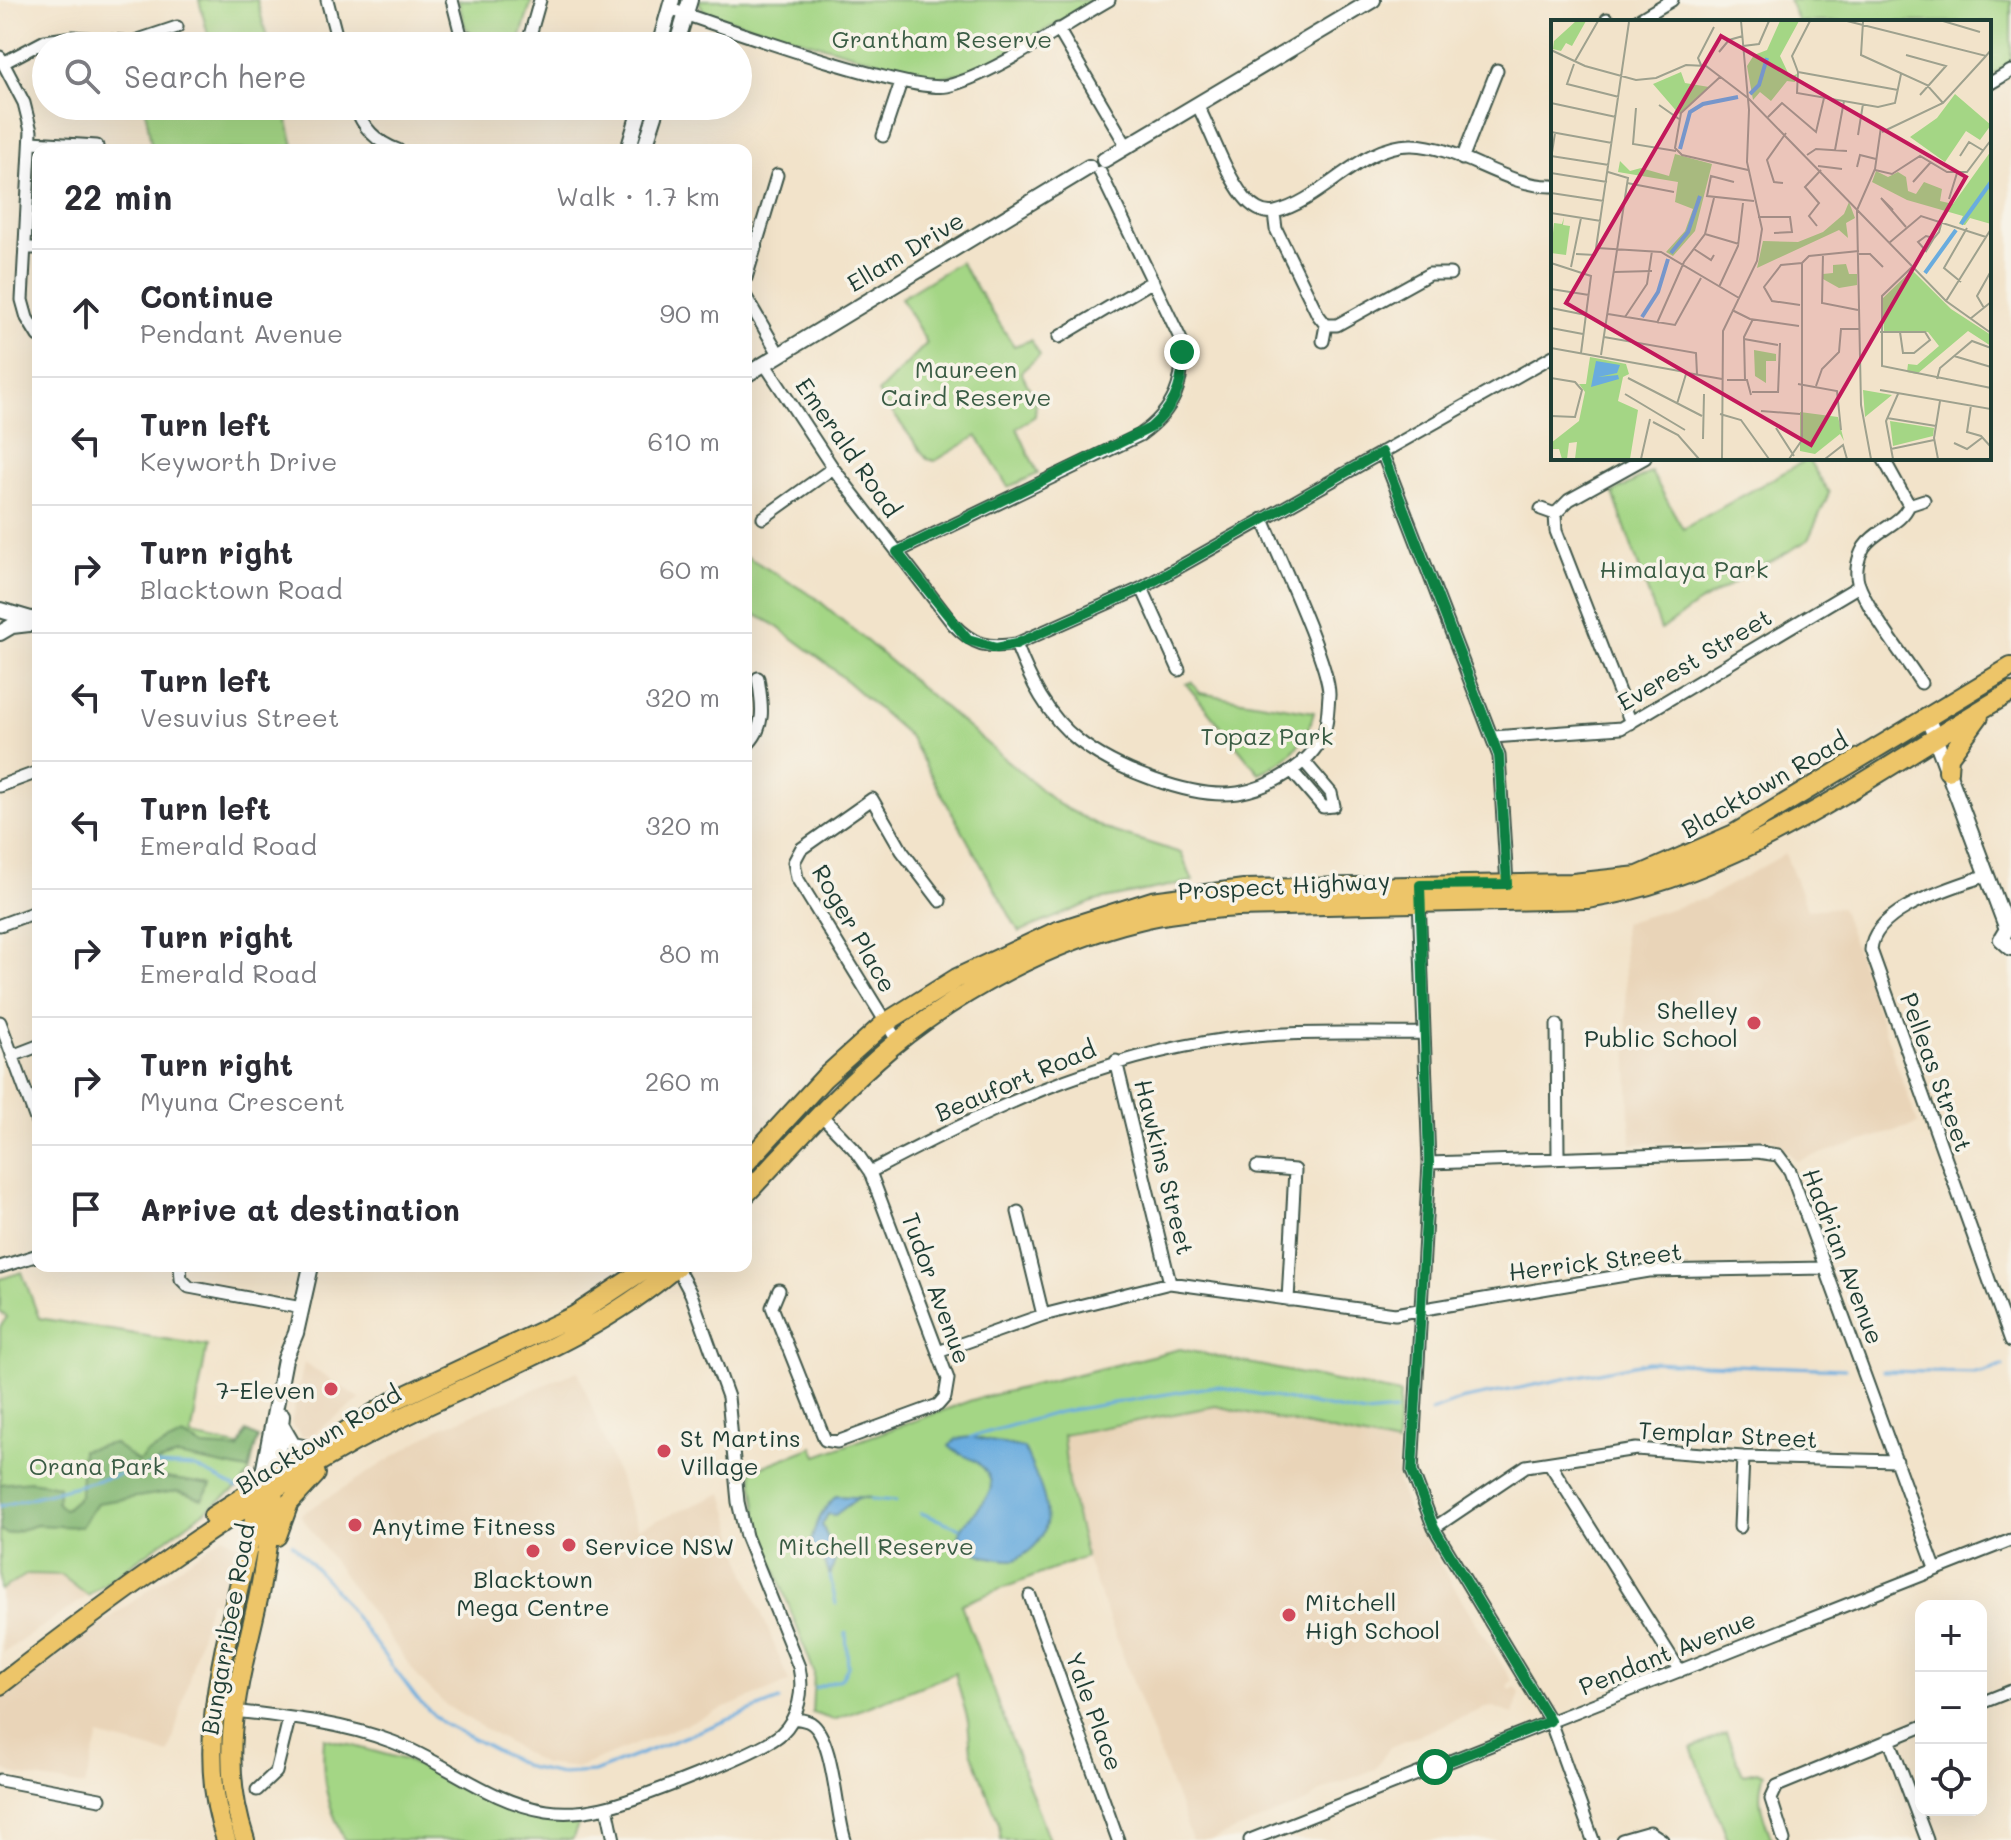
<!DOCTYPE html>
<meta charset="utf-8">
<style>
:root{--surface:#fff;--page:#f7f7f7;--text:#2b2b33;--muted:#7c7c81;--line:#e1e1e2}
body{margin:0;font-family:Mali,sans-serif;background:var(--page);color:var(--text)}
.controls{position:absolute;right:24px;bottom:24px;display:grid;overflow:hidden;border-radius:16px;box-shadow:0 8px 32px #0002}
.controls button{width:72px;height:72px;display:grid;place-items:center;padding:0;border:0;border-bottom:2px solid var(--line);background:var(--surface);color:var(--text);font:40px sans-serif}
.stop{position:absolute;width:24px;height:24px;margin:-18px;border:6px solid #0b8043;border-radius:50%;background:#fff}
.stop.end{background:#0b8043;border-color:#fff;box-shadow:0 2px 8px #0008}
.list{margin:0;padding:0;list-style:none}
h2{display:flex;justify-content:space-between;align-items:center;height:104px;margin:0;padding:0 32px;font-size:34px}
h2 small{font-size:26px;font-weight:400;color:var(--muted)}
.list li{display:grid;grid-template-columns:52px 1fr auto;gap:24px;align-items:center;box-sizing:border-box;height:128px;padding:0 32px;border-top:2px solid var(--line)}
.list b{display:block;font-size:30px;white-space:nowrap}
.list p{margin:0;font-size:26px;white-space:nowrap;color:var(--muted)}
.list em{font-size:26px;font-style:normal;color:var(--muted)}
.icon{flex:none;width:44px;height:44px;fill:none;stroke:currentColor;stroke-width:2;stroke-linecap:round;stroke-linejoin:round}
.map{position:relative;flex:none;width:2011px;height:1840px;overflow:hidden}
.search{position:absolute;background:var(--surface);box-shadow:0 8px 32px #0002;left:32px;top:32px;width:720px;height:88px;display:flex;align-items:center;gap:20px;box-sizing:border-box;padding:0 28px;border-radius:44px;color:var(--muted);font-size:30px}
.panel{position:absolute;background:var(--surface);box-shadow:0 8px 32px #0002;left:32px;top:144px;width:720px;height:1128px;border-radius:16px}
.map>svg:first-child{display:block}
</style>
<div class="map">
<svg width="2011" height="1840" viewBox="0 0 2011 1840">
<rect width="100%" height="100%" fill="#f7f3e8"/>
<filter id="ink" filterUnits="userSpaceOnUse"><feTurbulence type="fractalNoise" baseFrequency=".0125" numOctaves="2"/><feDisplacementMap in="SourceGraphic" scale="16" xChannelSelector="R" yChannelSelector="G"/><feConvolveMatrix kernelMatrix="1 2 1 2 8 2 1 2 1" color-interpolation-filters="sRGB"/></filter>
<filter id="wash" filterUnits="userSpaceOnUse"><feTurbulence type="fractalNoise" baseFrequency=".006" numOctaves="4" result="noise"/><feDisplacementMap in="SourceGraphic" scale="32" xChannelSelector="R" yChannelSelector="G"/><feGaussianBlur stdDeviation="1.8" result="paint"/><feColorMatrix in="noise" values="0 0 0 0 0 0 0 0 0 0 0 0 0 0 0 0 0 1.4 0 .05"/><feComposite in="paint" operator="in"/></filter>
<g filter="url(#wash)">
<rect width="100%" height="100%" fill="#f2e3ca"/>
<path fill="#e9d4b8" d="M1785,854L1808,910L1841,907L1918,1124L1797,1161L1773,1139L1631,1144L1623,923L1707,898Z
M304,1363L361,1399L311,1435L302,1436L291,1424Z
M578,1371L638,1528L723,1493L746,1574L789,1682L577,1768L543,1764L447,1706L421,1681L300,1515L438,1429Z
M1216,1406L1397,1445L1398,1482L1410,1515L1512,1681L1507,1685L1510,1690L1516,1687L1520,1693L1513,1715L1494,1707L1485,1708L1390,1747L1375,1769L1321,1791L1309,1801L1211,1840H1192L1086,1557L1068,1483L1063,1435Z
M223,1536L238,1545L224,1605L210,1600L169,1754L99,1736L85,1786L11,1774L0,1766V1698Z
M28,1574L61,1575L88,1596L3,1653L0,1592Z"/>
<path fill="#a4d685" stroke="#628a5c" stroke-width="2" d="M199,0H257L269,46H211Z
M458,0H532L518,45L472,34L465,27Z
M698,0H1097L980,69L937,78L710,14L703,10Z
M1789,0H2011V64L1989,77V22H1798Z
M145,106H284L295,150H152Z
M960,262L1014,346L1031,340L1040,355L1021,372L1036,402L1035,416L1017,428L1038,474L1008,487L977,436L935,461L927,459L878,393L927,343L901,298Z
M1808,459L1829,493L1808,540L1696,605L1661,630L1613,493L1651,472L1683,529Z
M746,556L816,598L1058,804L1105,829L1181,853L1193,881L1095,901L1019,932L909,736L826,663L772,623L746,610Z
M1191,682L1200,693L1314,712C1307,742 1287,762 1259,773L1186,684Z
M22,1272L39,1318L207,1346L191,1437L254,1449L250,1471L241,1485L88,1596L61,1575L28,1574L0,1590V1327L7,1317L0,1312V1279Z
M1180,1349L1400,1394L1397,1445L1216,1406L1063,1435L1068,1483L1086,1557L961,1604L1049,1840H1001L999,1824L971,1751L968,1721L955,1673L834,1720L812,1713L814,1672L759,1527L751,1471L813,1447L817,1456L972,1400Z
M1726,1733L1743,1774L1757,1771L1764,1774C1755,1799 1763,1816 1772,1840H1728L1692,1748Z
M324,1738L406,1760L509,1812L579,1822L572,1840H345C326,1802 321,1780 324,1738Z"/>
<path fill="#83b772" stroke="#517a53" stroke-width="2" d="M246,1432L258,1438L248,1470L178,1456L157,1462L154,1476L211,1485L202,1499L177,1491L97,1503L81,1527L37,1525L7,1534L0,1530V1484L31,1481L59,1486L57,1502L64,1510L80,1496L82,1450L113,1443L139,1462L145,1454L183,1436L203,1447L239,1449Z"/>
<path fill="#69acde" stroke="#447489" stroke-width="2" d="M971,1437L1024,1448C1041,1488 1069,1533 1015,1560C995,1560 969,1555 958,1537C964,1512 1012,1494 980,1465C970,1455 959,1457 949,1446L956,1439Z
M836,1496L871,1498H858L835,1515L828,1514L822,1525L836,1557L830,1576L825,1563L812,1553C808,1534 822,1510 836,1496Z"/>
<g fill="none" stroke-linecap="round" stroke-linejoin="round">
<path stroke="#69acde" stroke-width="3" d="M1883,1371L1981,1373L2003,1366
M1431,1411L1460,1400L1648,1362L1845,1369
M971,1437L1059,1412L1215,1386L1365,1414L1395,1411
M871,1499L896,1501
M0,1506L156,1465L195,1467L237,1488
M921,1513L960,1528
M292,1543L331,1585L417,1699L441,1722L527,1767L561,1774L594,1772L779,1700
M830,1576L836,1604
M815,1688L841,1679L848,1667L846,1633"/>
</g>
</g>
<g filter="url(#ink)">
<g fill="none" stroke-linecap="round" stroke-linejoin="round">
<g stroke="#3f564a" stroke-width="15">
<path id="minor" d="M327,0L339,46
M452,0L461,35L491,46
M670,9C717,25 909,94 947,86C992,76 1066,24 1109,0
M1607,19L1610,22
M1635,22L1672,0
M1058,29L1126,145
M527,46L540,0
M0,57L24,103L31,131L22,300L27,318L38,336
M3,63L45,41L73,37L132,42L177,27
M1989,84L2011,71
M1197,104C1212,133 1224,171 1244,197C1251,206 1263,215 1275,212C1323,201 1361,144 1412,145C1461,146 1504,187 1553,186
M355,106C363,128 376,142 398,150
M883,136L901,82
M32,142L97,146
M1462,159L1497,70
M1274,213L1276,229L1318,315L1326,325L1323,341
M25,248H38
M746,278L777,175
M746,297L779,354
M1326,325H1337L1429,274H1450
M1059,337L1153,281
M764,363L833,468L953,624C973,645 988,649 1016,644L1142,588L1553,356
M1382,452L1499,756L1507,884
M1883,458L1909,505
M1541,509L1555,514L1569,500L1645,458
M1555,514L1556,531L1631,723
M763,518L833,468
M897,552L1140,435C1174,411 1186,382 1181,340L1100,172
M1142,588L1179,670
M1016,644C1030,680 1047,716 1078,740C1113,768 1192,800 1238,793C1269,788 1313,764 1324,732C1328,722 1328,706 1329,695C1330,665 1277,553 1263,519
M1921,683C1904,656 1867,610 1858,582C1855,571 1858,557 1864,547C1876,529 1901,525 1909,505L1924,500
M1493,737L1621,728L1859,586
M746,746C767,727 762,704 758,678
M1292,771L1323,807L1334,806L1331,793L1303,760
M0,786L38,772
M1984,876C1952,888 1873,909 1871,950L2011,1341
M1419,898L1429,1163L1412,1471L1434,1528L1550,1721L1593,1840
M0,925L38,911
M0,1022L38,1125
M1557,1025L1558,1157
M898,1042L797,878L794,862L801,849L872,799L902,851L940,901
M12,1056L38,1046
M1116,1061L1170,1283
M1429,1163L1757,1152L1778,1155L1790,1171L1935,1568
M1257,1167L1295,1170L1288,1300
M870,1172C985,1111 1098,1056 1228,1039C1292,1030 1360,1034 1424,1033
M1018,1212L1043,1315
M180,1266L181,1279L189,1287L302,1308
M0,1267L38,1255
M779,1290L772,1307L825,1440L837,1442L938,1405L945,1397L948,1379L870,1172L854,1149L821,1115
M938,1352L1043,1315L1170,1283L1395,1314L1649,1271L1825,1268
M1550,1464L1680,1671
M1740,1527L1743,1457
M1434,1528L1526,1466L1636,1449L1743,1457L1897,1461
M1030,1596L1118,1840
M1981,1703L2011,1691
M233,1711C287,1717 341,1722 393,1742C445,1762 491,1803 547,1811C566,1814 584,1812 602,1808C631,1802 762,1752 781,1734C799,1717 804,1691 799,1667L746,1536L738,1502L728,1397L691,1294L676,1266
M793,1718C798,1719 807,1720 811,1723C834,1738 836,1814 845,1840
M1889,1739L1927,1840
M0,1780L100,1799
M257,1790L276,1772L289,1719
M607,1807L614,1840
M1250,1840L2011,1540
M1622,1840L1650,1832L1662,1840
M1784,1840L1771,1799L1777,1786L1921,1727"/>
</g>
<g stroke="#3f564a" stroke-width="18">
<path id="tertiary" d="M659,46L672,0
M676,46L690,0
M628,150L641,106
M644,150L658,106
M1104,160L1373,0
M746,375L1089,167
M0,610L34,620
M0,633L12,626L38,623
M1927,716L2007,929
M2007,929L2001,939L2011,948
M282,1426L293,1445L314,1449
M276,1473L282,1416
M261,1483L285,1359L296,1333L311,1266"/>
</g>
<g stroke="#3f564a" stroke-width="22">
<path id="primary" d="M1948,771L1949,757L1979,716
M746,1163L824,1078L885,1023L957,978L1057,931L1152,901L1244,889L1573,883L1638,876L1734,834L2011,667
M746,1194C793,1144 839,1091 891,1047C960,990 1052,941 1139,920C1171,912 1203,910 1236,907L1587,899C1740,876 1878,769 2011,692
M213,1516L393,1401L574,1316L650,1266
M277,1536L289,1503L316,1474
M0,1685C112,1598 230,1511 354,1442C462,1382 583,1348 677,1266
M226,1840C187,1731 241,1603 259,1494
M245,1840C216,1753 239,1684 258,1599C266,1561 270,1522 275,1483"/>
</g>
<use href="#minor" stroke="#fff" stroke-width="11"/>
<use href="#tertiary" stroke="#fff" stroke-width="14"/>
<use href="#primary" stroke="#edc569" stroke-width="18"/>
</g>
</g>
<g fill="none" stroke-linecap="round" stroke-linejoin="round" filter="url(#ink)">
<path stroke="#0b8043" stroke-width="10" d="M1182,352C1185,383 1174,408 1150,428L897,552L968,640L996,648L1016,644L1142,588L1382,452L1499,756L1507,884L1420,885L1429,1163L1412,1471L1434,1528L1550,1721L1435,1767"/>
</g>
<g fill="#d1495b" stroke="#f7f3e8" stroke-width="3">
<circle cx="1754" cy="1023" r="8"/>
<circle cx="331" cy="1389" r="8"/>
<circle cx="664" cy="1451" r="8"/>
<circle cx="355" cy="1525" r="8"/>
<circle cx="569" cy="1545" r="8"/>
<circle cx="533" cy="1551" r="8"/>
<circle cx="1289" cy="1615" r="8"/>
</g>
<g text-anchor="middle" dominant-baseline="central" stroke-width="7" stroke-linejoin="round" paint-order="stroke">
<g font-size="24" fill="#3a5c44" stroke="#f7f3e8">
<text x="942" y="38">Grantham Reserve</text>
<text x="966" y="368">Maureen<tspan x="966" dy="28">Caird Reserve</tspan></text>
<text x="1684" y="568">Himalaya Park</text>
<text x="1267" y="735">Topaz Park</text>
<text x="97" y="1465">Orana Park</text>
<text x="876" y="1545">Mitchell Reserve</text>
</g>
<g font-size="24" fill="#1f3d34" stroke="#f7f3e8">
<text transform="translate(905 251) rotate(-31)">Ellam Drive</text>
<text transform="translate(849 447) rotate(55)">Emerald Road</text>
<text transform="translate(1694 659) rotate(-31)">Everest Street</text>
<text transform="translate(1764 784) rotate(-30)">Blacktown Road</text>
<text transform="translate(1284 885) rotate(-3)">Prospect Highway</text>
<text transform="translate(855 928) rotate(60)">Roger Place</text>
<text transform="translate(1937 1072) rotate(70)">Pelleas Street</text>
<text transform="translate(1015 1080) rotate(-23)">Beaufort Road</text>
<text transform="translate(1165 1167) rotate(76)">Hawkins Street</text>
<text transform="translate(1844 1256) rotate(69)">Hadrian Avenue</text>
<text transform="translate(1595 1261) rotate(-7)">Herrick Street</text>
<text transform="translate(937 1288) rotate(70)">Tudor Avenue</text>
<text transform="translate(1728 1434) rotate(3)">Templar Street</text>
<text transform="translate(318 1439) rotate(-31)">Blacktown Road</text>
<text transform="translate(227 1629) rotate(-80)">Bungarribee Road</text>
<text transform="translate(1667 1652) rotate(-22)">Pendant Avenue</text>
<text transform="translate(1095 1711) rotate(70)">Yale Place</text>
</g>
<g font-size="24" fill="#1f3d34" stroke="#f7f3e8" text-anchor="start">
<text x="1738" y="1009" text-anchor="end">Shelley<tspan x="1738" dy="28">Public School</tspan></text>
<text x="315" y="1389" text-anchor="end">7-Eleven</text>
<text x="680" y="1437">St Martins<tspan x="680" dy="28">Village</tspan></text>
<text x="371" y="1525">Anytime Fitness</text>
<text x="585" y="1545">Service NSW</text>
<text x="533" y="1578" text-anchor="middle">Blacktown<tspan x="533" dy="28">Mega Centre</tspan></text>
<text x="1305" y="1601">Mitchell<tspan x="1305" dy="28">High School</tspan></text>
</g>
</g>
<g transform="translate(1551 20)">
<rect width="440" height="440" fill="#f2e3ca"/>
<path d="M25,1H35L21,26L15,23L10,31L2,29L3,21ZM229,1H248L229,36L239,57L246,54L244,62L236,61L220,81L209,72L202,80L196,46L203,35L216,30ZM130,52L134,63L158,67L128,94L102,64ZM404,74L440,105L429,120L415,111L394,142L359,117L386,98ZM440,131V204L419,198L414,205L408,204L412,196L356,180L321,162L325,151L337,157L347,152L355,157L357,171L365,174L373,162L391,169L389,181L402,184ZM124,134L161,144L144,211L122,236L115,232L134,211L142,189L124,182L127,162L67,152L69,141L79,151L90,148L118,156ZM298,182L304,198L295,203L297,218L288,210L206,248L212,221L247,222L272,212L293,194ZM13,197L12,205L19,206L15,235L0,233L3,203L11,204ZM295,244L298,254H306V265L288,268L272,259V254L282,253V245ZM361,250L400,289L440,315V326L417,311L366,354L356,352L357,344L366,345L388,326L377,312L333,311L331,279ZM203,330L225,334V341H215V363L204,356ZM39,337L75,344L78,354L72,357L67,381L87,390L79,439H24L26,422L18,423L16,439H11L8,429H0V423L28,401L34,372L28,364H35ZM312,370L341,375L314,397ZM249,392L287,397L293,421L289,414L264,434L249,431ZM339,401L383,408L382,416L342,426Z" fill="#a4d685"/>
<path d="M45,341L69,345L66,353L47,357L67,355L68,359L40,367Z" fill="#69acde"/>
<path fill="none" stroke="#69acde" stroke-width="4" d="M199,74L208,65L216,38M129,129L139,92L152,84L187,77M410,204L440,162M120,233L137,212L149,176M374,253L405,210M91,297L107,272L117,239"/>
<path fill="none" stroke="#9ea18e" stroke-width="2" d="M296,1L435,36L440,30M392,1L429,12M312,2L310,35L376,65L392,83M192,26L208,24L218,1M0,30L34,46L85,60L105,58L135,45L155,46L197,78M168,32L178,20L192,16M355,35L395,46L369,75M24,41L47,1M23,44L16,64L68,77M150,45L147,38L163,7M247,52L246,73L327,87L344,83L350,54M247,52L347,70M247,52L241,36L259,1M169,57L130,93L124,128L131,135L197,150M197,78L395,281L440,313M0,83L65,97M108,85L128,99M85,88L82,124L125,131M217,97L231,83L265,112L273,78M0,112L61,123M331,112L392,83L435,36M307,115L312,84M284,130L293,81M256,135L265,129L296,131M0,136L58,145M409,136L418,122L433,131M0,139L4,113M267,146L291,149M306,147L309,135L325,139M324,150L341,154L369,136L396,152H416L440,120M0,153L56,162M183,162L160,156L156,176L203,181M362,162L380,142M76,163L123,172M232,163L223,162L216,140L235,113M0,173L53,181M398,179L406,153M342,190L330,178L355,207M0,193L50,201M207,197H239L241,212L223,213M266,206L258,196L268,183L254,167L270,150M154,214L188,224M383,218L375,216L367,222L375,231L383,218L388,212L391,201M338,223L370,196L435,217M46,228L110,232L188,278M143,229L160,240L163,235M25,234L44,235L78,2M272,234L271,283L307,290M308,234H319L332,247M0,243L40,256L30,333M362,246L331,276V346L440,368M20,247L30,198M63,252L101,251M410,262L393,248L416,208M168,267L187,226L192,183M0,269L38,275M395,281L440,209M249,285L221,281L213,267L230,245L251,243M0,288L35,295M433,288L426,276L440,251M181,290L199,299L248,306M57,294L124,305L150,258M74,297L96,264L101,231M419,299L440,282M106,303L133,242L154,214L163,178M0,308L32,314M329,312H374L379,320L363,333H352L349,312M53,317L145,333L146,354M193,319L227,325M0,328L134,352M50,335L77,158L57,152M403,336L440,347M137,353L171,359M0,358L24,362L31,370L24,397L0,396M77,358L151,396M386,359L389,348L421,321L440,328M176,360H196L200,375M194,360L193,317L202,299M247,364L286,371L290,410M265,366L271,349L288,332L290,309H309M329,370L440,389V401M201,372H226M227,373L229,323M74,374L134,410M126,384L135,354M420,385L416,412L430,416L440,427M210,391L249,394M169,394L190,400L218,439M336,398L385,406M102,402L127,415L148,439M225,408L243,436M152,419L153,374M403,423L416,429L432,417M340,429L383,420M90,439L99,399M171,439L172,311L206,241L211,209L196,142L198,90L190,1M238,439L251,420V243L258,236L308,231M274,439L292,425L296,439M320,439L310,385L306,190L324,149L330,107M342,439L335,401L347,374M387,439L383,418L389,381"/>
<path fill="#c2185b" fill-opacity="0.15" stroke="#c2185b" stroke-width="4" d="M170,16L415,157L260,425L15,283Z"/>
<rect width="440" height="440" fill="none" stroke="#1f3d34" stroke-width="4"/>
</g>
</svg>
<div class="controls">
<button>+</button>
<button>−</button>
<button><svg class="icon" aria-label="locate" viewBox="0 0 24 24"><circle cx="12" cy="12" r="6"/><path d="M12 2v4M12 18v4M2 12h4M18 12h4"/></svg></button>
</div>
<div class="stop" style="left:1435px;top:1767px"></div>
<div class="stop end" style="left:1182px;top:352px"></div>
<div class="search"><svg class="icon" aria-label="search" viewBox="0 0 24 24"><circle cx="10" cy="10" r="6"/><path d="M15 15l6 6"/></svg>Search here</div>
<section class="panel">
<h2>22 min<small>Walk · 1.7 km</small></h2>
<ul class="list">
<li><svg class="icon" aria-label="ahead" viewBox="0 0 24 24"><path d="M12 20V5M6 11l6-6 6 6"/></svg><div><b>Continue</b><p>Pendant Avenue</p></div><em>90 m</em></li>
<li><svg class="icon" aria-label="left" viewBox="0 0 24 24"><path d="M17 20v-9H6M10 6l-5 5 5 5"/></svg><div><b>Turn left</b><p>Keyworth Drive</p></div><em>610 m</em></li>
<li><svg class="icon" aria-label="right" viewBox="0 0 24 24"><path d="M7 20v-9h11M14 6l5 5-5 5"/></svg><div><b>Turn right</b><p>Blacktown Road</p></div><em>60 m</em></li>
<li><svg class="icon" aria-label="left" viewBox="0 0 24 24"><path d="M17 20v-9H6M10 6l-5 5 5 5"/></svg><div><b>Turn left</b><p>Vesuvius Street</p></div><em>320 m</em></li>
<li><svg class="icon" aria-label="left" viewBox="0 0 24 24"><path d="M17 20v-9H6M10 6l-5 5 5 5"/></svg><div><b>Turn left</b><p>Emerald Road</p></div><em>320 m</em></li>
<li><svg class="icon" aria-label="right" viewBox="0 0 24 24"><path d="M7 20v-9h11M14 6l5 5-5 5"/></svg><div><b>Turn right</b><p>Emerald Road</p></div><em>80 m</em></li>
<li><svg class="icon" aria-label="right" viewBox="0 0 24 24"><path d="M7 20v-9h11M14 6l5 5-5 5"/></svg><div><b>Turn right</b><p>Myuna Crescent</p></div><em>260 m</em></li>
<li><svg class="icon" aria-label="arrive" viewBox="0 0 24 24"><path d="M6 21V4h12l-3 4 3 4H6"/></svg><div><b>Arrive at destination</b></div></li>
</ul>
</section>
</div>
